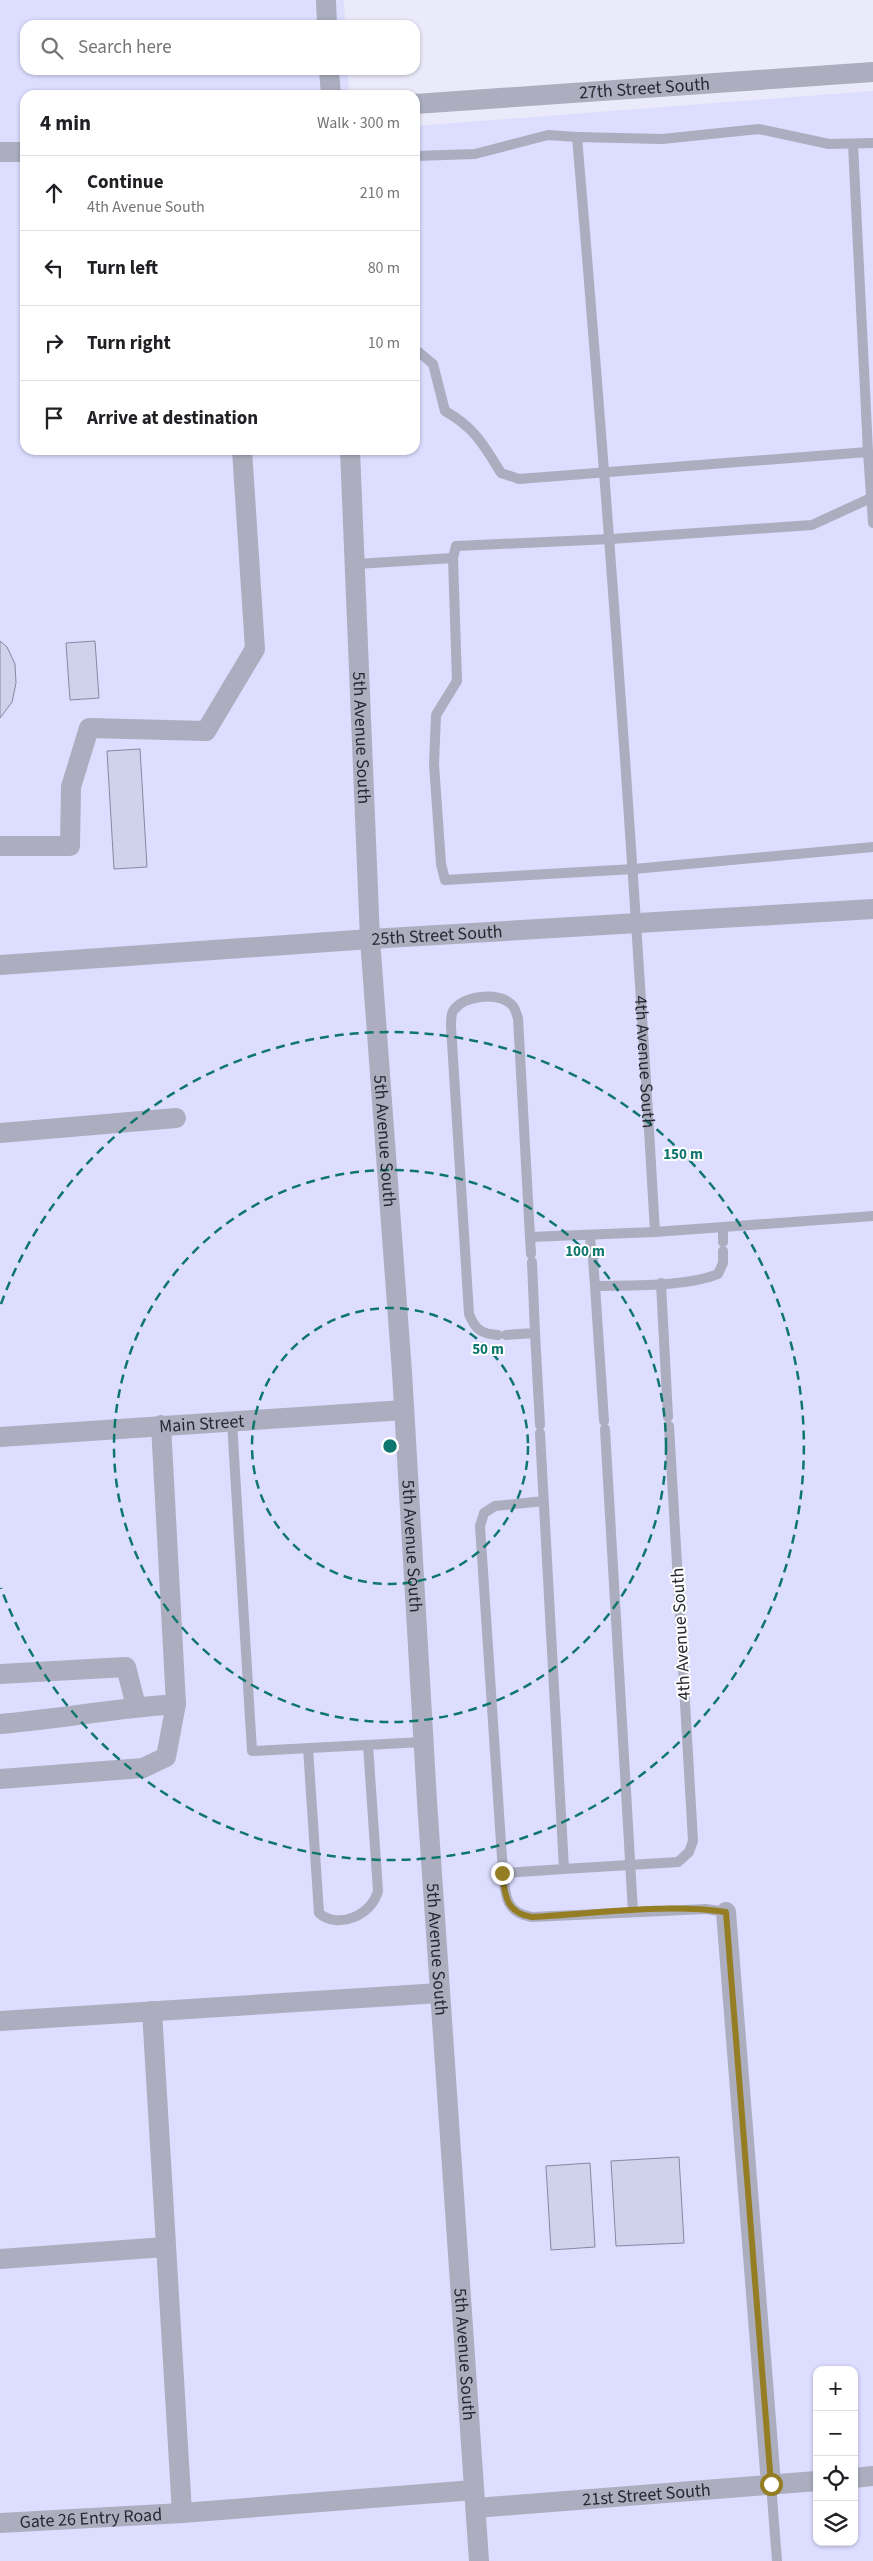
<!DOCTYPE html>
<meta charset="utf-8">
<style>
:root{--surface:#fff;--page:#f2f2f2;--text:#202124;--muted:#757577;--line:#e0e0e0}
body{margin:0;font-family:"Source Sans 3",sans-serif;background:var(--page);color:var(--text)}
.controls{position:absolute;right:15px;bottom:15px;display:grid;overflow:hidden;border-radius:10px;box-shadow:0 1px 4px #0004}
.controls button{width:45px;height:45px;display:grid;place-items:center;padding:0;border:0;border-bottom:1px solid var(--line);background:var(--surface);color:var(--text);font:25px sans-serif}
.stop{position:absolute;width:15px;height:15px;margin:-11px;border:4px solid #957d24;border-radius:50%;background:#fff}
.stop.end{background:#957d24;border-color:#fff;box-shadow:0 1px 5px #0008}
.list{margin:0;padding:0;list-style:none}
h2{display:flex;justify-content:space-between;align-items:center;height:65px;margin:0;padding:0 20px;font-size:21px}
h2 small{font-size:16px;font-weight:400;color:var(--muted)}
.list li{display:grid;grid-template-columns:32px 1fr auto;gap:15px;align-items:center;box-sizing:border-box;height:75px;padding:0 20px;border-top:1px solid var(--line)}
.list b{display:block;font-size:19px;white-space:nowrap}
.list p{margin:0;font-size:16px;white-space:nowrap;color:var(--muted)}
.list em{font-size:16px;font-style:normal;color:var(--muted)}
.icon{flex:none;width:28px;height:28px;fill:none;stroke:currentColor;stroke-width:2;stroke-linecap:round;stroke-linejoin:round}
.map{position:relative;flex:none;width:873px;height:2561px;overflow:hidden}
.search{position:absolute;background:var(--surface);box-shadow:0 1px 4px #0004;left:20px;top:20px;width:400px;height:55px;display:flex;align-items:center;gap:12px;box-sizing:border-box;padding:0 18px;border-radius:15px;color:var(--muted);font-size:19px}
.panel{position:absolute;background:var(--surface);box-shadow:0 1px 4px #0004;left:20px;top:90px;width:400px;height:365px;border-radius:15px}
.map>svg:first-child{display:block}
</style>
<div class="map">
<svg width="873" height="2561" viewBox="0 0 873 2561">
<rect width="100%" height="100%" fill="#eaeafa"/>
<path fill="#dcddff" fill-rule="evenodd" d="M0,0H344L345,25H25V70H348L349,95H25V450H415V126L873,91V2561H0ZM817,2370H854V2542H817Z"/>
<path fill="#d0d1eb" stroke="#8788a0" d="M0,641L7,647L15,664L16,683L12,702L0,718Z
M95,641L99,698L70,700L66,643Z
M140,749L147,867L114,869L107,751Z
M679,2157L684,2243L616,2246L611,2161Z
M590,2163L595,2247L551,2250L546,2166Z"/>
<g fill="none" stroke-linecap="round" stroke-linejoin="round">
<g stroke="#acadbf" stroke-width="10">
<path d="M577,137L662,139L759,129L829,144L873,143"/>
<path d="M853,144L868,452"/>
<path id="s1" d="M415,156L475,154L548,135L577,137C608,502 634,866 655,1232"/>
<path d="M415,349L433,364L445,411C474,427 484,445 501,473L519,479L868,452L873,523"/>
<path d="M873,497L812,525L611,539L456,546L453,558L457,681L436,715L434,764L441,864L445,880L634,869L873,847"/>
<path d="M356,564L453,558"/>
<path d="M723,1227V1242"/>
<path d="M590,1235L591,1251"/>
<path d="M530,1237L531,1254"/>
<path d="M593,1259L595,1286C630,1285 687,1287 718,1274L723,1263V1251"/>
<path d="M661,1283L668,1417"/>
<path d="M595,1286L604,1421"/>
<path d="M535,1333L540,1425"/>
<path d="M498,1335C481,1334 475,1329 469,1314L451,1026C451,1021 451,1015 453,1011C464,995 497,992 511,1004C515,1007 516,1013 518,1018L530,1237L655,1232L873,1216"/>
<path d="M506,1335L535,1333L532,1262"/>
<path d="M232,1422L252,1751L423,1742"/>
<path d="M605,1429L633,1912"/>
<path d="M540,1433L564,1869L503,1873L480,1526L484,1513L495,1506L544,1501"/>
<path d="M308,1748L319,1913C338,1930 372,1915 378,1891L368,1745"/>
<path d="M564,1869L678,1862L689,1852L693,1841L669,1426"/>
<path d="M503,1873C505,1896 506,1913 532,1917L706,1909L726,1912"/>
<path d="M771,2484L777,2561"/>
</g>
<g stroke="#acadbf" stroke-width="20">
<path d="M326,0L327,25"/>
<path d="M329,70L331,95"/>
<path id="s2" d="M415,104L873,72"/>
<path d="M0,152H25"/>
<path id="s3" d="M350,450L370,939L402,1372L427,1801L479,2561"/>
<path d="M0,846H70L71,787L89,728L206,731L255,649L242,450"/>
<path id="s4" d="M0,965L370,939L873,909"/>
<path d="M0,1133L176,1118"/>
<path id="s5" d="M0,1437L404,1410"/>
<path d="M0,1674L126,1667L136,1706"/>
<path d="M0,1724C59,1719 117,1708 176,1704L161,1425"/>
<path d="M0,1779L143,1768L166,1757L176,1704"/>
<path d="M726,1912L771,2484"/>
<path d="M152,2011L182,2513"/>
<path d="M0,2021L440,1993"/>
<path d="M0,2259L165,2247"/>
<path d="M854,2478L873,2476"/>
<path id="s6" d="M476,2508L817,2481"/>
<path id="s7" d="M0,2523L182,2513L474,2490"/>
</g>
</g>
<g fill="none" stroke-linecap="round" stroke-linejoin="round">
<path stroke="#957d24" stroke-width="6" d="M502,1873C505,1896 506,1913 532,1917C594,1914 664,1903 726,1912L771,2484"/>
</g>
<g fill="none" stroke="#0f766e" stroke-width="2.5" stroke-dasharray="9 6">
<circle cx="390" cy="1446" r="138"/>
<circle cx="390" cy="1446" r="276"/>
<path d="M1 1304A414 414 0 1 1 1 1588"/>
</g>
<g text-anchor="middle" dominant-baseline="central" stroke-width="4" stroke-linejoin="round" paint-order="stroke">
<g font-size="18" fill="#272831" stroke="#fff">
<text stroke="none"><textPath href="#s2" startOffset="230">27th Street South</textPath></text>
<text stroke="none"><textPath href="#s3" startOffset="288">5th Avenue South</textPath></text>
<text stroke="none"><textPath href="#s4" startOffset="438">25th Street South</textPath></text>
<text stroke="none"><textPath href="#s1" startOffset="1092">4th Avenue South</textPath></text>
<text stroke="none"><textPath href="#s3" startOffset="692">5th Avenue South</textPath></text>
<text stroke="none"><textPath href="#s5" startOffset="202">Main Street</textPath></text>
<text stroke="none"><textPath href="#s3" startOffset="1098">5th Avenue South</textPath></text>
<text transform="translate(681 1634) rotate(-93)">4th Avenue South</text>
<text stroke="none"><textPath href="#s3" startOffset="1502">5th Avenue South</textPath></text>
<text stroke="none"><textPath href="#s3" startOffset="1908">5th Avenue South</textPath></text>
<text stroke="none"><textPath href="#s6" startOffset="171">21st Street South</textPath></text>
<text stroke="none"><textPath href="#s7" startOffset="91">Gate 26 Entry Road</textPath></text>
</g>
</g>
<circle cx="390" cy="1446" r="8" fill="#0f766e" stroke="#fff" stroke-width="2.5"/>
<g font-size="15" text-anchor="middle" font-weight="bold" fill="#0f766e" stroke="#fff" stroke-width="4" stroke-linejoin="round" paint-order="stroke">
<text x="683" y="1159">150 m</text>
<text x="585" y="1256">100 m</text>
<text x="488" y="1354">50 m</text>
</g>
</svg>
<div class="controls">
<button>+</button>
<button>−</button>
<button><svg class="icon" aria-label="locate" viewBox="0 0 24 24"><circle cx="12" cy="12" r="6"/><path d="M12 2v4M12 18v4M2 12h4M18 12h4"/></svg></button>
<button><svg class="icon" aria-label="layers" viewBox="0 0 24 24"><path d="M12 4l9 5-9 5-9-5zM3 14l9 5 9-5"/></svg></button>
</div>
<div class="stop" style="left:771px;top:2484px"></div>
<div class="stop end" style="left:502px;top:1873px"></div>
<div class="search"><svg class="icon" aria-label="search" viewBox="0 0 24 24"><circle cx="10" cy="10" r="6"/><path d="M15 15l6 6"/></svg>Search here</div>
<section class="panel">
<h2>4 min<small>Walk · 300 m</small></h2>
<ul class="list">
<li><svg class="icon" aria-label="ahead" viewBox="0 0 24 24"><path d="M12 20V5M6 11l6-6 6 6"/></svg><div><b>Continue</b><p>4th Avenue South</p></div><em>210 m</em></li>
<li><svg class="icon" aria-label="left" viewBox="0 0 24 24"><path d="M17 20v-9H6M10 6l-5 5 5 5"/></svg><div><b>Turn left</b></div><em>80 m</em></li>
<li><svg class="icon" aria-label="right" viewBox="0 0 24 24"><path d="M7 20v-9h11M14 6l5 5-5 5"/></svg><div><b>Turn right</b></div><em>10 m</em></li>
<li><svg class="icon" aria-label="arrive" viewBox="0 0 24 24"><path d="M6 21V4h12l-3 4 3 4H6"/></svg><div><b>Arrive at destination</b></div></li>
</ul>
</section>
</div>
